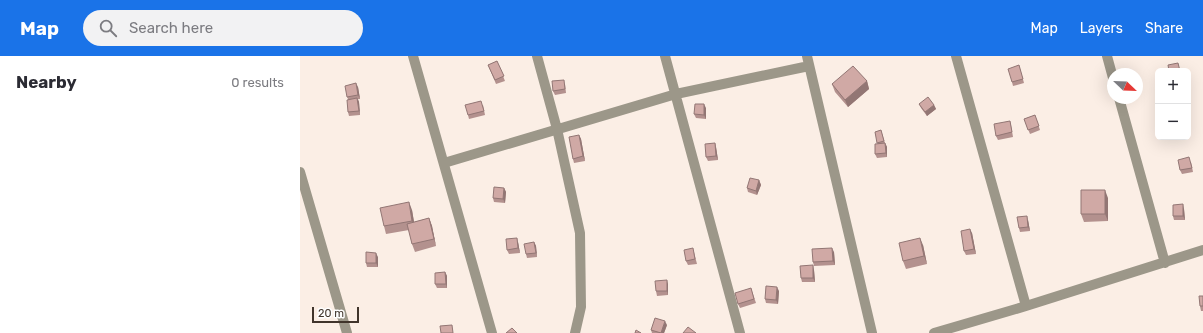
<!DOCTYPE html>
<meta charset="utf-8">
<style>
:root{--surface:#fff;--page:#f2f2f3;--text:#2b2b33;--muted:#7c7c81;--line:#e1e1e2;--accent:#1a73e8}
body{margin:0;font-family:Rubik,sans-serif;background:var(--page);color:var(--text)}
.controls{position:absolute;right:12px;top:12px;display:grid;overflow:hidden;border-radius:6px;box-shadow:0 4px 16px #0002}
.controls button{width:36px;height:36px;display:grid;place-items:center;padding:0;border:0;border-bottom:1px solid var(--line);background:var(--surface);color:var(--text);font:20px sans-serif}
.compass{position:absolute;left:807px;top:12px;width:36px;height:36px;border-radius:50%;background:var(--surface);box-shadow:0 4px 16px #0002;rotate:113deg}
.scale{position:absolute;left:12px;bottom:10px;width:47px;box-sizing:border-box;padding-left:4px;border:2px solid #40342b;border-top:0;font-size:11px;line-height:14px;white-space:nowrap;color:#40342b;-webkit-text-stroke:3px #fefefe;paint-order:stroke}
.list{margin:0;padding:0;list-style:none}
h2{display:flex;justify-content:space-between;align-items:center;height:52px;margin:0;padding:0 16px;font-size:17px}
h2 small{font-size:13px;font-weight:400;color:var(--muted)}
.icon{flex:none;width:22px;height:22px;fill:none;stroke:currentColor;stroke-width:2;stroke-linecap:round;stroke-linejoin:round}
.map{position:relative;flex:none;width:903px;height:277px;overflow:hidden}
header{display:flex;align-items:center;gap:24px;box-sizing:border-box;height:56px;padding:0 20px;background:var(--accent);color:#fff}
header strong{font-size:19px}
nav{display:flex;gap:22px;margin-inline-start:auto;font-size:14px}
.search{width:280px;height:36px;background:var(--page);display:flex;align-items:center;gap:10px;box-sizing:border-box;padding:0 14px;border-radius:22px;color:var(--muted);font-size:15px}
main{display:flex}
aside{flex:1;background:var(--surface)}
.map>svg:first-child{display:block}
</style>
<header>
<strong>Map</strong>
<div class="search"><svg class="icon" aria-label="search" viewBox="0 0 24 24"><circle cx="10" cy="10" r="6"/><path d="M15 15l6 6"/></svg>Search here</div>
<nav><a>Map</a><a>Layers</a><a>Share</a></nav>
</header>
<main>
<aside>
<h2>Nearby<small>0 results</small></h2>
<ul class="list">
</ul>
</aside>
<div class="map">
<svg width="903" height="277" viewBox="0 0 903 277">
<rect width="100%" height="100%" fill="#fbeee5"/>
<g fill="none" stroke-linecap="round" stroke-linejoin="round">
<path stroke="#9c9789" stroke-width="10" d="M113,0L192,277
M237,0L257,73L280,177L281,251L275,277
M365,0L440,277
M507,0L572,277
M656,0L726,250
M807,0L813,22
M819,42L865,207
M144,107L376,38L509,10
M0,116L47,277
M634,277L726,250L903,194"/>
</g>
<path fill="#b3918e" d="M197,5L205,25L196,28L188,9Z
M719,9L724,27L713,30L712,26Z
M567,25L569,33L548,51L535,36L532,28Z
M265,28L266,37L255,39L253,35Z
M58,31L60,43H58L59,46L60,59L49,60L48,56V43L47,41Z
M619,48L634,49L636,53L627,60L621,52Z
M183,49L185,59L169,63L168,59Z
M406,52V63L396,62L394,58Z
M735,59L740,74L730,78L724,63Z
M710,65L711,69L713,81L698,84L696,80Z
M581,74L585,87L587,91V101L577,102L575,98L578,87L575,76Z
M279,79L281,83L285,105L274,107L273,103Z
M415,87L416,91L418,104L408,105L406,101Z
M891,106L893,116L882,118L880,114Z
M459,124L461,129L457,139L448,136L447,132Z
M204,132L206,136L205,147L194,146L193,142Z
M808,142V165L784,166L781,158Z
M884,153L885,164H874L873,160Z
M112,154L114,166L129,162L132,170L136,190L115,196L112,188L109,174L86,178L84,170Z
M728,164L730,175L720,176L719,172Z
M672,177L676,198L666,199L664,195Z
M218,186L220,197L209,198L207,194Z
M234,186L236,190L237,201L227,202L226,198Z
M623,189L627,208L606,213L603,205Z
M394,196L397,208L388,209L386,205Z
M534,196L535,209L514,210L513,206Z
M78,201V211H67L66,207Z
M514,214L515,226H502L501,222Z
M145,216L147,220V232H137L135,228Z
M368,228V239L357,240L356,235Z
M451,232L456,247L440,252L438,248Z
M479,235L478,248L466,247L465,243Z
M903,240V255H901L900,250Z
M367,269L364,277H352L351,274Z"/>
<path fill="#927674" d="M567,25L569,33L548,51L545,44Z
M56,27L58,31L60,43L58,39Z
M57,42L59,46L60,59L59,55Z
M404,48L406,52V63L404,59Z
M634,49L636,53L627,60L625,56Z
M279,79L281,83L285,105L283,100Z
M415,87L416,91L418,104L416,100Z
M585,87L587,91V101L586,97Z
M459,124L461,129L457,139L456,135Z
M204,132L206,136L205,147L203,143Z
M805,134L808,142V165L805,158Z
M109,146L112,154L115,172L112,165Z
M883,148L884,153L885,164L883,160Z
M727,160L728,164L730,175L728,171Z
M129,162L132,170L136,190L134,183Z
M670,173L672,177L676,198L674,193Z
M217,182L218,186L220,197L218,192Z
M620,182L623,189L627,208L624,200Z
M234,186L236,190L237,201L236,197Z
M532,192L534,196L535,209L533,205Z
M76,197L78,201V211L76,207Z
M513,209L514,214L515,226L513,222Z
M145,216L147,220V232L146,228Z
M367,224L368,228V239L367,235Z
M477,231L479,235L478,248L476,244Z
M365,265L367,269L364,277H361Z"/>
<path fill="#d0a9a5" stroke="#927674" d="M197,5L204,20L195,24L188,9Z
M878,7L880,15H869L868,9Z
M719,9L723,23L712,26L708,13Z
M553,10L567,25L545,44L532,28Z
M264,24L265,33L253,35L252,25Z
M56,27L58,39L47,41L45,30Z
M628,41L634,49L625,56L619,48Z
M57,42L59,55L48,56L47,44Z
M181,45L184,55L168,59L165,49Z
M395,48H404V59L394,58Z
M735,59L739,70L728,74L724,63Z
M710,65L712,76L696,80L694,68Z
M581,74L584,85L577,87L575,76Z
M279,79L283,100L273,103L269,81Z
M415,87L416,100L406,101L405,88Z
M585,87L586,97L575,98V88Z
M889,101L892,112L880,114L878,104Z
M450,122L459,124L456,135L447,132Z
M194,131L204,132L203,143L193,142Z
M781,134H805V158H781Z
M109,146L112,165L84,170L80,152Z
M883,148V160H873V149Z
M727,160L728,171L719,172L717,161Z
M129,162L134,183L112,188L107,168Z
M670,173L674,193L664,195L661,175Z
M217,182L218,192L207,194L206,183Z
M620,182L624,200L603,205L599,187Z
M234,186L236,197L226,198L224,188Z
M393,192L395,203L386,205L384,194Z
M532,192L533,205L513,206L512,193Z
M66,196L76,197V207H66Z
M513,209V222H501L500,210Z
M145,216L146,228H135V217Z
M367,224V235H356L355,225Z
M466,230L477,231L476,244L465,243Z
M451,232L454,243L438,248L435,237Z
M899,240H903V250H900Z
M355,262L365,265L361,277L351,274Z
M152,269L153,277H141L140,270Z
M388,271L396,277H383Z
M212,272L217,277H206Z
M336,274L341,277H335Z"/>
</svg>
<div class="controls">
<button>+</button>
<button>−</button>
</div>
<svg class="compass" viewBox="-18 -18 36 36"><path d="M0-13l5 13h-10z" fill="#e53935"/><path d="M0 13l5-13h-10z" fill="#7c7c81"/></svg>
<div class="scale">20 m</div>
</div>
</main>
